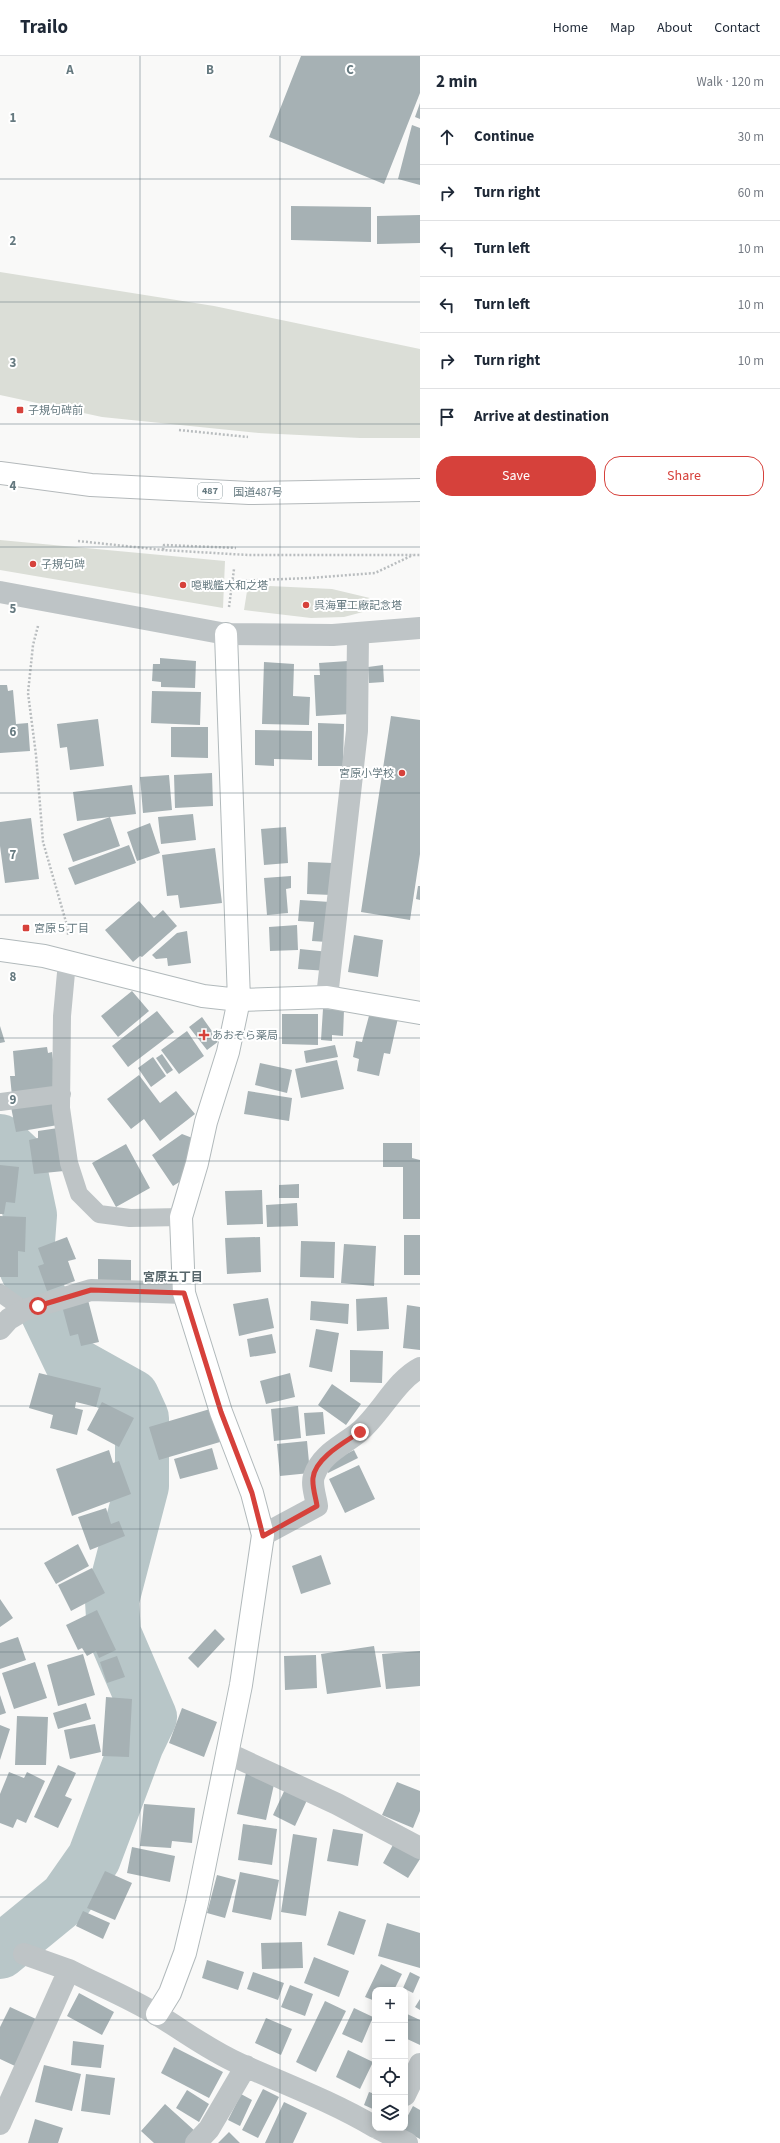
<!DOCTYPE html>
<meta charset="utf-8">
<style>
:root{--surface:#fff;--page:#f2f2f3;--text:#1f2937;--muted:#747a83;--line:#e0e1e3;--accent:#d6413b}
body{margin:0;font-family:"Source Sans 3","Noto Sans JP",sans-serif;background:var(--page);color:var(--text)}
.controls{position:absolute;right:12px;bottom:12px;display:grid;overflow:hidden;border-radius:8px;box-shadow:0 2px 10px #0003}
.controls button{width:36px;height:36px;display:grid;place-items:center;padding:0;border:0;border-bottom:1px solid var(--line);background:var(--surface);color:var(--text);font:20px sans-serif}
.stop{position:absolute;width:12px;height:12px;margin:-9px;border:3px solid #d6413b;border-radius:50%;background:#fff}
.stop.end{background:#d6413b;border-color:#fff;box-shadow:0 1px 4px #0008}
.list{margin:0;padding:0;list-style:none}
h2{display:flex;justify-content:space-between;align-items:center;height:52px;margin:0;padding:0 16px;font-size:17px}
h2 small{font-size:13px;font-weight:400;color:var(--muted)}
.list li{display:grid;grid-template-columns:26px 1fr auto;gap:12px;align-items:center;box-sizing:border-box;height:56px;padding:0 16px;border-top:1px solid var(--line)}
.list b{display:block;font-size:15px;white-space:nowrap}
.list em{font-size:13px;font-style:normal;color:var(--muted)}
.actions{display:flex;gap:8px;padding:12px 16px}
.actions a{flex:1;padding:9px 0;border:1px solid var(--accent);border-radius:16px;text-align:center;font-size:14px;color:var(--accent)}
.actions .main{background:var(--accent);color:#fff}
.icon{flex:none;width:22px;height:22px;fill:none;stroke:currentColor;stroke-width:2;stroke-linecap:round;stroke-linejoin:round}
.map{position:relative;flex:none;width:420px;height:2087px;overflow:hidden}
header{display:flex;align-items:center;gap:24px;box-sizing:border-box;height:56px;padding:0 20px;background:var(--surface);border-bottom:1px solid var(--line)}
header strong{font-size:19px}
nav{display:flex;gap:22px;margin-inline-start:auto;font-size:14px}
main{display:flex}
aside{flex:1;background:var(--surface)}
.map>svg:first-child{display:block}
</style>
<header>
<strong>Trailo</strong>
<nav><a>Home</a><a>Map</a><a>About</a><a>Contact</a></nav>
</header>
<main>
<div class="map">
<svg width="420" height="2087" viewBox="0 0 420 2087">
<rect width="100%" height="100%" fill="#f9f9f8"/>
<path fill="#dbded7" d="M0,216L214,250L420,293V382H360L259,377L102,361L0,339Z
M0,484L225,505L223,552L0,514Z
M248,529L332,533L374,543V553L344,561L311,562L244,554Z"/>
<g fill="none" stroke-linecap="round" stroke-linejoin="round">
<path stroke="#b8c6c8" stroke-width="54" d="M0,1085L18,1102L30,1159L26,1212L71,1306L132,1340L142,1362V1430L112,1545L114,1577L150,1661L137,1688L94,1802L66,1842L0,1896"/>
</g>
<path fill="#a6b1b4" d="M301,0H420V37L384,128L269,81Z
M420,47V63L415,61Z
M412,69L420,72V129L398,123Z
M291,150L371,151V186L291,184Z
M420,159V187L377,188V160Z
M160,602L196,605L195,632L161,631V626L152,625L153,608H160Z
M348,605L351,658L316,660L314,619H320L319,607Z
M264,606L294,608L293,640L310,641L309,669L262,668Z
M383,609L384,626L369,627L368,611Z
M0,629H7L8,635L13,634L16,668L28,667L30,695L0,697Z
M152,635L201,636L200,669L151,667Z
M391,660L420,664V798L410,864L361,856Z
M98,663L104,710L70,714L67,691L60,692L57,668Z
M318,667L344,668L343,710H318Z
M171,671H208V702L171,701Z
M255,674L312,675V704L274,703V710L255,709Z
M212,717L213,750L175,752L174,719Z
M169,719L172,754L143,757L140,721Z
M132,729L136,758L110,761L120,790L73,806L63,778L110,761L77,765L73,736Z
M193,758L196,784L161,788L158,761Z
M31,762L39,823L5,827L0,790V766Z
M150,767L160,797L137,805L127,776Z
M286,771L288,807L264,809L261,773Z
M129,789L136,807L75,829L68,812Z
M215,792L222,847L180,852L178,839L167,840L162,799Z
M308,806L333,807L332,839L307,838Z
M291,820V832L286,833L288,857L267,859L264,822Z
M418,830H420V844L416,843Z
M300,844L330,846L327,886L312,885L314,866L298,865Z
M139,845L154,862L163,854L177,870L142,901L140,900L133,906L105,874Z
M297,869L298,894L270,895L269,871Z
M187,875L191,907L168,910L167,902L156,903L152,899L177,877Z
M354,879L383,884L378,921L348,916Z
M300,893L329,896L328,915L298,913Z
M132,935L149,955L118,981L101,960Z
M323,953L344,954L343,980L332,979V985L321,984Z
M157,955L174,976L128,1011L112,990Z
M370,956L398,962L390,998L384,997L379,1020L357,1015L359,1003L353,1001L356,985L362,986Z
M282,958H318V989L282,988Z
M202,961L219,985L207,994L189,971Z
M0,970L5,986L0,987Z
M187,975L204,1000L179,1018L161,994Z
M335,989L338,1001L306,1007L304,995Z
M47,991L48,997L52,996L57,1035L12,1040L10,1020H15L13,995Z
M162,998L173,1014L167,1018L156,1002Z
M153,1001L166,1020L151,1031L138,1012Z
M337,1004L344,1033L301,1042L295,1013Z
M260,1007L292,1014L287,1037L255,1029Z
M139,1019L160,1047L176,1035L195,1058L160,1085L144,1063L131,1073L107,1043Z
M248,1035L292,1042L289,1065L244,1058Z
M53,1043L58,1069L16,1076L11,1051Z
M58,1072L64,1115L34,1118L29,1084L38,1082V1075Z
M182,1078L195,1083L192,1100L186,1105L190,1111L184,1123L173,1130L152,1099Z
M383,1087H412V1102L420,1104V1163H403V1111H383Z
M126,1088L150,1132L116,1151L92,1107Z
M0,1109L19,1111L15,1147L6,1146L4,1158H0Z
M299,1128V1142H279V1129Z
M262,1134L263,1168L227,1169L225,1135Z
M297,1147L298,1170L267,1171L266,1149Z
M0,1160L26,1161L25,1196L18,1195V1221H0Z
M404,1179H420V1219H404Z
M67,1181L76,1203L68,1205L75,1225L47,1235L38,1210L44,1208L38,1192Z
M260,1181L261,1216L227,1218L225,1182Z
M301,1185L335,1186L334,1222L300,1221Z
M344,1188L376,1190L374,1230L341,1227Z
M98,1203L131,1204V1228L98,1227Z
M387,1241L389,1273L357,1275L356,1243Z
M268,1242L274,1272L239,1280L233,1248Z
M88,1244L99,1286L81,1290L78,1278L70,1280L62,1250Z
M311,1245L349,1248L348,1268L310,1264Z
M407,1249L420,1251V1294L403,1292Z
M316,1273L339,1277L332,1316L309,1311Z
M272,1278L276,1297L250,1301L247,1283Z
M350,1294L383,1295L382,1327L350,1326Z
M39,1317L101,1332L96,1351L76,1346L75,1352L83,1354L77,1379L50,1372L53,1359L29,1352Z
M290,1317L295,1341L266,1348L260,1325Z
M332,1328L361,1348L346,1369L318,1349Z
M102,1346L134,1362L119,1391L87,1374Z
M298,1350L301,1382L274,1385L271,1353Z
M210,1353L220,1386L159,1404L149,1371Z
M323,1356L325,1378L306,1380L304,1357Z
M307,1385L310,1417L280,1420L277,1388Z
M212,1392L218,1413L180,1423L174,1403Z
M109,1394L113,1407L119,1405L131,1438L72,1460L56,1413Z
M354,1394L358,1402L328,1417L324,1409Z
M359,1409L375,1443L345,1457L329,1423Z
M106,1452L111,1468L119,1465L125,1480L90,1494L78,1461Z
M78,1488L89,1510L56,1528L44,1507Z
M321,1499L331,1528L301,1538L292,1510Z
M92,1512L105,1537L71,1555L58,1529Z
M0,1543L13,1562L0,1571Z
M97,1554L116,1594L99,1602L96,1595L87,1600L82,1592L78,1594L66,1569Z
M215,1573L225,1583L198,1612L188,1602Z
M18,1581L26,1604L0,1613V1587Z
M374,1590L381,1631L327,1638L321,1598Z
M420,1595V1630L386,1633L382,1598Z
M83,1598L95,1639L58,1650L47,1609Z
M316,1599L317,1632L285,1634L284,1600Z
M117,1600L125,1621L107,1627L100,1606Z
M35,1606L47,1642L14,1653L2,1617Z
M0,1639L6,1657L0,1659Z
M106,1641L132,1643L129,1701L102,1700Z
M86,1647L91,1663L58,1673L53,1657Z
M182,1652L217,1666L204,1701L169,1687Z
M17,1660L48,1661L46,1709H15Z
M95,1668L101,1696L70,1703L64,1674Z
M0,1669L10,1673L0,1704Z
M58,1709L76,1717L65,1740L72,1743L58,1772L34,1761Z
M9,1716L24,1722L27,1716L45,1725L26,1767L17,1763L13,1772L0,1767V1738Z
M246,1717L275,1724L266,1764L237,1758Z
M397,1726L420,1735V1755L413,1772L382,1759Z
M286,1731L308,1742L295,1770L273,1759Z
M144,1748L195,1752L192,1787L172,1785L171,1792L140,1790Z
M243,1768L277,1773L272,1809L238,1804Z
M333,1773L363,1778L358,1810L327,1805Z
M293,1778L317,1782L306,1860L281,1856Z
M394,1787L420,1803L408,1822L383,1807Z
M132,1791L175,1800L170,1826L127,1817Z
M105,1815L132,1827L115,1864L87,1852Z
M240,1816L279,1824L271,1864L232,1856Z
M217,1819L236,1824L225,1862L207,1857Z
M83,1855L110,1867L103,1883L76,1870Z
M339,1855L366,1864L354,1899L327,1889Z
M387,1867L420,1877V1912L378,1900Z
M302,1886L303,1912L262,1913L261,1887Z
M314,1901L349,1915L339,1941L304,1927Z
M207,1904L244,1916L238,1934L202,1922Z
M381,1908L402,1918L394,1934H375V1945L365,1941Z
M253,1916L284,1927L278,1944L247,1933Z
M410,1916L420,1921L413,1937L403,1932Z
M290,1929L313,1938L305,1960L281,1951Z
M79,1937L114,1956L102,1979L67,1960Z
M420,1943V1954L415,1951Z
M325,1945L346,1955L316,2016L296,2006Z
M10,1951L36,1963L15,2010L0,2003V1971Z
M354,1952L373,1961L362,1987L342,1978Z
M405,1957L420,1964V1989L405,1982Z
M266,1962L292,1973L281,1999L255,1987Z
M73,1985L104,1989L101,2012L71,2009Z
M174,1991L223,2016L209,2042L161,2017Z
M348,1994L373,2006L360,2033L336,2021Z
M44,2009L81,2018L72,2055L35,2046Z
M86,2018L115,2022L110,2059L81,2055Z
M263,2033L279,2041L258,2082L242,2074Z
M187,2034L209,2048L199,2066L176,2052Z
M369,2036L375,2038V2054L364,2049Z
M241,2038L252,2044L240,2070L228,2064Z
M284,2046L307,2057L293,2087H265Z
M165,2048L196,2076L186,2087H154L141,2075Z
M413,2050L420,2054V2083L401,2073L405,2072V2065Z
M35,2063L63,2072L58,2087H28Z
M229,2076L240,2087H218Z"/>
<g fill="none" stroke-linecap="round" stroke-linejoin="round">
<g stroke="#b1b9bb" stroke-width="24">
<path id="secondary" d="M0,894L44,900L203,940L239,944L327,941L420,957
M157,1958L170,1937L185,1897L197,1847L241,1629L263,1479L252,1437L221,1356L184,1237L181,1161L197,1107L206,1066L228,996L239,944L226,578"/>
</g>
<g stroke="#b4b9bb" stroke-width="24">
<path id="highway" d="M0,417L91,429L249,437L420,434"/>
</g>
<path stroke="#b9bdbf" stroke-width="2.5" stroke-dasharray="2 2" stroke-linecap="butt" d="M179,374L248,381
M78,485L163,494L248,499H420
M163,494L164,489L236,492
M233,525L310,522L375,517L413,499
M229,551L234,513
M38,570L33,589L28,637L36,699L43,786L68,873V879"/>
<path stroke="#bec4c6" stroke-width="18" d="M67,906L62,960L61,1052L69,1107L79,1138L99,1158L130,1162L181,1161
M0,1046L62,1038
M0,1237L24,1254"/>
<path stroke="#bec4c6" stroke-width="22" d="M0,536L226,578L333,579L420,572
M327,941L357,675L358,577
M0,1273L9,1263L24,1254L91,1234L184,1237
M263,1479L317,1450C316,1442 311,1428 314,1420C321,1398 342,1390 359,1376C380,1359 396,1324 420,1312
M227,1697L337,1748L420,1792
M69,1914C98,1929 128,1941 156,1958C184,1975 210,1995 240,2008C285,2028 333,2046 375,2071
M405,2039L420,2008
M0,2068L69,1914L24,1898
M377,2072L407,2087
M196,2087L209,2073L246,2010"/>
<use href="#secondary" stroke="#fff" stroke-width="22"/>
<use href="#highway" stroke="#fff" stroke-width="22"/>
</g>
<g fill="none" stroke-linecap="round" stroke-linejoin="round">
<path stroke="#d6413b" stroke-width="5" d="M38,1250L91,1234L184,1237L221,1356L252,1437L263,1480L317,1450C316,1442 312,1431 313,1422C315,1402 345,1386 360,1376"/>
</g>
<path fill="none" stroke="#667a80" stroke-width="1" stroke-opacity="0.55" d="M140,0V2087M280,0V2087M0,123H420M0,246H420M0,368H420M0,491H420M0,614H420M0,737H420M0,859H420M0,982H420M0,1105H420M0,1228H420M0,1350H420M0,1473H420M0,1596H420M0,1719H420M0,1841H420M0,1964H375M405,1964H420"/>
<g fill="#d6413b" stroke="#fff" stroke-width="1.5">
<rect x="16" y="350" width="8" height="8" rx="2"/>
<circle cx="33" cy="508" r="4"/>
<circle cx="183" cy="529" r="4"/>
<circle cx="306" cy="549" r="4"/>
<circle cx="402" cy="717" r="4"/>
<rect x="22" y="868" width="8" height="8" rx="2"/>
<path d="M202 973h4v4h4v4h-4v4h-4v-4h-4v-4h4z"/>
</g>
<g text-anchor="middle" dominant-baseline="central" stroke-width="4" stroke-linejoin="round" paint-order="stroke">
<rect fill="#fff" stroke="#94a2a6" stroke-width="1" x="198" y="427" width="24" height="16" rx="3"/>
<g font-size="10" font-weight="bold" fill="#667a80">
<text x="210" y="435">487</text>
</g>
<g font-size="11" fill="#667a80" stroke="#fff" text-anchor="start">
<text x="28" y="354">子規句碑前</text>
<text x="41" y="508">子規句碑</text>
<text x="191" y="529">噫戦艦大和之塔</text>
<text x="314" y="549">呉海軍工廠記念塔</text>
<text x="394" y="717" text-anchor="end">宮原小学校</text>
<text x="34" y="872">宮原５丁目</text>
<text x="212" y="979">あおぞら薬局</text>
</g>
<g font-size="11" fill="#667a80" stroke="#fff">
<text x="258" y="436">国道487号</text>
</g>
<g font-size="12" font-weight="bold" fill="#58676c" stroke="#fff">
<text x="173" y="1221">宮原五丁目</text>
</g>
</g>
<g font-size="13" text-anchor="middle" font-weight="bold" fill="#667a80" stroke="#fff" stroke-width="4" stroke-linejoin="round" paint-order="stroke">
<text x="70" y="18">A</text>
<text x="210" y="18">B</text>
<text x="350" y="18">C</text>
<text x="13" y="66">1</text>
<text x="13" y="189">2</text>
<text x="13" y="311">3</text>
<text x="13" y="434">4</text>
<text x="13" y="557">5</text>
<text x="13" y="680">6</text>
<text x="13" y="803">7</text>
<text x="13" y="925">8</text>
<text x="13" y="1048">9</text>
</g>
</svg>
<div class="controls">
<button>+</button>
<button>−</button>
<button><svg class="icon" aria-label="locate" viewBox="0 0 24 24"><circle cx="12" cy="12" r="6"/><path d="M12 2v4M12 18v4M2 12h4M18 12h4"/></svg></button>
<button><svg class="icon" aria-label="layers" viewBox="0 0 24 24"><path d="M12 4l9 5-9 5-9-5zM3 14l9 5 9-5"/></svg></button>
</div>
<div class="stop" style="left:38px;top:1250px"></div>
<div class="stop end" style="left:360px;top:1376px"></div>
</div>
<aside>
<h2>2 min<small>Walk · 120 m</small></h2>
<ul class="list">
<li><svg class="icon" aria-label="ahead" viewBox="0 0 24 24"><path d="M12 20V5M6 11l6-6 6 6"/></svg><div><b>Continue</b></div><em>30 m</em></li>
<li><svg class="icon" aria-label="right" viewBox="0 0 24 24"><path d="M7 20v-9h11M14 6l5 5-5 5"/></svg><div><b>Turn right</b></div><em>60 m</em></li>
<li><svg class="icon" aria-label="left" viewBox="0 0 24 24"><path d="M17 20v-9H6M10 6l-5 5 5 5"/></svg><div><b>Turn left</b></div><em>10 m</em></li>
<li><svg class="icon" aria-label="left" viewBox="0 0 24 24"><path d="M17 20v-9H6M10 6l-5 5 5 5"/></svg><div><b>Turn left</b></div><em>10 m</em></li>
<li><svg class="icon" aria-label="right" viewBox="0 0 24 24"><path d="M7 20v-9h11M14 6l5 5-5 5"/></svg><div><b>Turn right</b></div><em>10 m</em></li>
<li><svg class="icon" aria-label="arrive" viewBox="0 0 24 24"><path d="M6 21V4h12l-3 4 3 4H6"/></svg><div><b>Arrive at destination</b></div></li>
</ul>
<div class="actions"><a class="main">Save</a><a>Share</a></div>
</aside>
</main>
